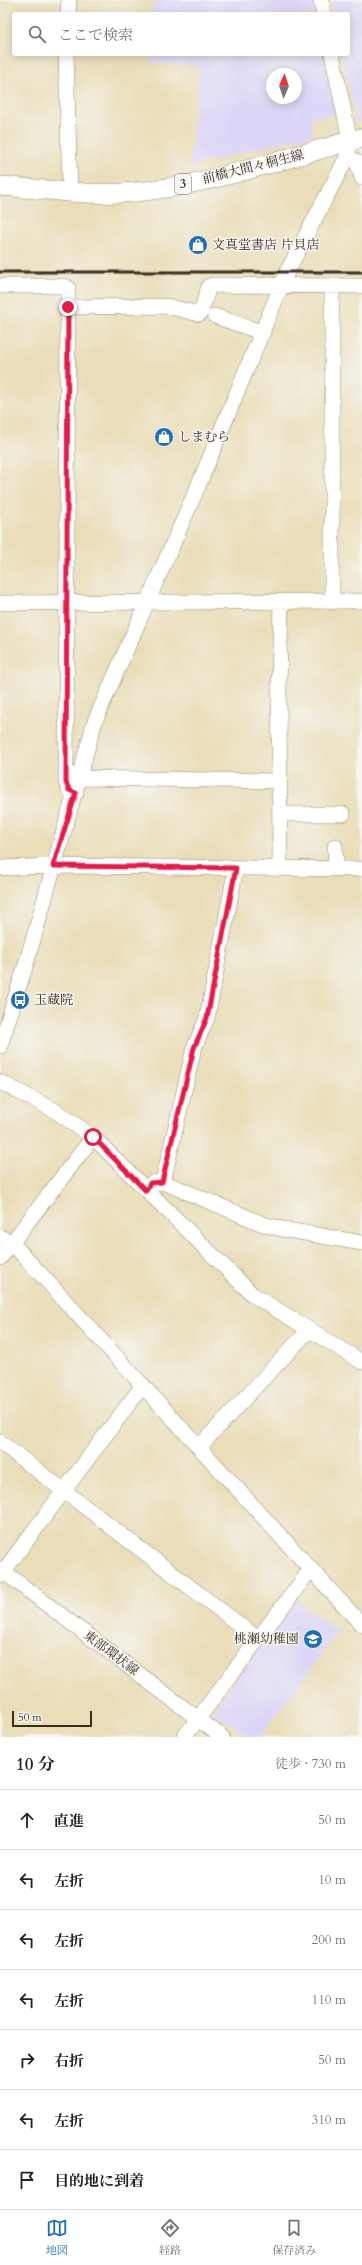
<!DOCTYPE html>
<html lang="ja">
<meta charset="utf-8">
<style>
:root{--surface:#fff;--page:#f2f2f2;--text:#222;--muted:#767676;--line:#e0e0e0;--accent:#1f6fb2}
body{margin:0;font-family:Cardo,"Noto Serif JP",serif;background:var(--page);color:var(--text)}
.compass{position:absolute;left:266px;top:68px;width:36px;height:36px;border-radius:50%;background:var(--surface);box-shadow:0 2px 10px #0003;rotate:2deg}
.scale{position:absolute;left:12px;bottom:10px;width:80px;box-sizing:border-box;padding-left:4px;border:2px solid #3b2a1e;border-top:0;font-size:11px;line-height:14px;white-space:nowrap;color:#3b2a1e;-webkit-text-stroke:3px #f6f6f2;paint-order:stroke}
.stop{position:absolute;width:12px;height:12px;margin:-9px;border:3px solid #e11d48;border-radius:50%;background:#fff}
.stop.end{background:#e11d48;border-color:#fff;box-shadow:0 1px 4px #0008}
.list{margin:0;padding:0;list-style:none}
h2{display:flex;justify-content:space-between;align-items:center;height:52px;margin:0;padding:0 16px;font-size:17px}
h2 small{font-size:13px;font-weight:400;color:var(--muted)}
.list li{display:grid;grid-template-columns:26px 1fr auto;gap:12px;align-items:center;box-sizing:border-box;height:60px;padding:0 16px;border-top:1px solid var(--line)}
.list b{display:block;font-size:15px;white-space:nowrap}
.list em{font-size:13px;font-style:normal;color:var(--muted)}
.icon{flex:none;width:22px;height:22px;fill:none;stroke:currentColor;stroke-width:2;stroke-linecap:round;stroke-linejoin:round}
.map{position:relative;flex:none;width:362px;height:1737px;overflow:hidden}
.search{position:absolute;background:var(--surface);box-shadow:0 2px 10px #0003;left:12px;right:12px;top:12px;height:44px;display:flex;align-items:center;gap:10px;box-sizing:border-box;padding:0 14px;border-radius:4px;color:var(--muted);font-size:15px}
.sheet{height:472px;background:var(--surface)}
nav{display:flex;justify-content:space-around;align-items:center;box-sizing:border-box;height:56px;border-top:1px solid var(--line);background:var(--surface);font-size:11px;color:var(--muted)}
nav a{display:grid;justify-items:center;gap:2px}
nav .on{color:var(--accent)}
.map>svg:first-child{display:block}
</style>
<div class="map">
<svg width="362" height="1737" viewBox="0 0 362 1737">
<rect width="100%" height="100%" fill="#f6f6f2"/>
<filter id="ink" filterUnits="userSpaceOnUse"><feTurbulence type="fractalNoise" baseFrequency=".025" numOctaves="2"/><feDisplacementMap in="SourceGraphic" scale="8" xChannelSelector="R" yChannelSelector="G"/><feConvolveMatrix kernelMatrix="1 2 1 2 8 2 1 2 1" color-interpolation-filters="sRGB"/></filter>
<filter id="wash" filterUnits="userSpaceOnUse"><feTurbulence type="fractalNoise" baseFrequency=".012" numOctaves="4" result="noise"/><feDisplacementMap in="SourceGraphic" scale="16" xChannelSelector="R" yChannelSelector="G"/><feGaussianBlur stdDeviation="0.9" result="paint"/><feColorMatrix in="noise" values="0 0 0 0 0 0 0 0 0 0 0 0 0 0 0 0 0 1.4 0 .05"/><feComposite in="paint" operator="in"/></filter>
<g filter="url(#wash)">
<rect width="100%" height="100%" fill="#eadeb9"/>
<path fill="#ddd5f6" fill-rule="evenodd" d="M153,0H315L318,14H152Z
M331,0H362V124L356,122L342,54H348V14H334Z
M150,54H325L337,115L311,118L314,135L189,166L199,66L150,63ZM272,74H296V98H272Z
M295,1600L338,1632L260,1737H248L212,1711Z"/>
</g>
<g filter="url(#ink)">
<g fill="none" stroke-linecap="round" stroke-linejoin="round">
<g stroke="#92846c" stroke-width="16">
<path id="minor" d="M321,0L324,14
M68,14L69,0
M66,54L70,192
M347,157L357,162L362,178
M0,286H65L68,288L66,782L69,790L76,793
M68,307L167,306L199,314L201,312L209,286L213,285L362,286
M215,316L263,333
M332,602V287
M0,603L362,601
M78,778L279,781
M280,814H343
M335,846L336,869
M0,868L53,866L362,869
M280,868L279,687L281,602
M0,1046L27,961L95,721L196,491L287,272L347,157L350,141L332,54
M0,1082L54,1110L93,1137L253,1295L362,1362
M163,1182L194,1048L207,1018L236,868
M152,1183L163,1182L263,1224L282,1229L362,1243
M0,1237L12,1243L362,1625
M0,1258L93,1137
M0,1442L258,1639L311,1569
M199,1447L309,1330
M0,1569L222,1737
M0,1576L143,1385
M184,1737L258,1639"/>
</g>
<g stroke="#92846c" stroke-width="20">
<path id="major" d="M0,186C40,189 81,195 122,193C203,188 283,158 362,138"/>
</g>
<use href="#minor" stroke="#fff" stroke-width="15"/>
<use href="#major" stroke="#fff" stroke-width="19"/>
<path stroke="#3b2a1e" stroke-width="3" d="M0,272H362"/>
</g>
</g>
<g fill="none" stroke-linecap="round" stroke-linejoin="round" filter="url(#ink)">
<path stroke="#e11d48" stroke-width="5" d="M68,307L66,782L69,790L76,793L53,866L236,868L207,1018L194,1048L162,1182L150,1183L146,1191L93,1137"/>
</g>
<defs>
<g id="shop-disc" transform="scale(1)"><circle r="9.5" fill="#1f6fb2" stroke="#f6f6f2"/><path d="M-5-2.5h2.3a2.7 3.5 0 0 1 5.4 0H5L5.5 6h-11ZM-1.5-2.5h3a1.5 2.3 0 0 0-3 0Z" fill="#fff"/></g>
<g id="bus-disc" transform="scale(1)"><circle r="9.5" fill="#1f6fb2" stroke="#f6f6f2"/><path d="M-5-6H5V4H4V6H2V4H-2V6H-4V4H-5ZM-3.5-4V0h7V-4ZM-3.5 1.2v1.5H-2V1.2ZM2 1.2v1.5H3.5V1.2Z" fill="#fff"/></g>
<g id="school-disc" transform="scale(1)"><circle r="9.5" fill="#1f6fb2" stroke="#f6f6f2"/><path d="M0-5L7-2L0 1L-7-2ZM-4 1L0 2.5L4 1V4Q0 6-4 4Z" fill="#fff"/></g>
</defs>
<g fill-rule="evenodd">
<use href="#shop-disc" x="198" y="245"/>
<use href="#shop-disc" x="164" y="437"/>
<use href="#bus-disc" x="20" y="1000"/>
<use href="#school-disc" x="313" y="1639"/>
</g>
<g text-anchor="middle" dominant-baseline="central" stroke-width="3" stroke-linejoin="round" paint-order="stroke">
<rect fill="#f6f6f2" stroke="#73675e" stroke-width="1" x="175" y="174" width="16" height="20" rx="3"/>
<g font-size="12" font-weight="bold" fill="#3b2a1e">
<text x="183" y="184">3</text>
</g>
<g font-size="13" fill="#3b2a1e" stroke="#f6f6f2">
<text transform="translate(253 167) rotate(-14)">前橋大間々桐生線</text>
<text transform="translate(111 1653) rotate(37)">東部環状線</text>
</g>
<g font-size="13" fill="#3b2a1e" stroke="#f6f6f2" text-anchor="start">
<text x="212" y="245">文真堂書店 片貝店</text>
<text x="178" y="437">しまむら</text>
<text x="34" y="1000">玉蔵院</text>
<text x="299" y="1639" text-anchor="end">桃瀬幼稚園</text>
</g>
</g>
</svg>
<svg class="compass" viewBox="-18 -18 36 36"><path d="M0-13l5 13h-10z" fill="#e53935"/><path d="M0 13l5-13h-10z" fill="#767676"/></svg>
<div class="scale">50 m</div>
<div class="stop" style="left:93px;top:1137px"></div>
<div class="stop end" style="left:68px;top:307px"></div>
<div class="search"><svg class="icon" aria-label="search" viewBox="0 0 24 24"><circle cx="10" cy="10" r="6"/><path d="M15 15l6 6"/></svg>ここで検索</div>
</div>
<section class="sheet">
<h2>10 分<small>徒歩 · 730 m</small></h2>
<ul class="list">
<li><svg class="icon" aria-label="ahead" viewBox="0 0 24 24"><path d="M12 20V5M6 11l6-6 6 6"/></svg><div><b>直進</b></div><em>50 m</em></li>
<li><svg class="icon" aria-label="left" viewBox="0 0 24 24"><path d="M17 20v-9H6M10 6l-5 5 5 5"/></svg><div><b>左折</b></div><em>10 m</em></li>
<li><svg class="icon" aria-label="left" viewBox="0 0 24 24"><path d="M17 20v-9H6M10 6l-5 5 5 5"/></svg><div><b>左折</b></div><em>200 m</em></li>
<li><svg class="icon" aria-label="left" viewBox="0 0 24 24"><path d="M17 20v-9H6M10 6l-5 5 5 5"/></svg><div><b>左折</b></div><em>110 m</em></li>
<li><svg class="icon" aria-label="right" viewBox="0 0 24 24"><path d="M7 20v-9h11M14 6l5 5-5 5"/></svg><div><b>右折</b></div><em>50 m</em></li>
<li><svg class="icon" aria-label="left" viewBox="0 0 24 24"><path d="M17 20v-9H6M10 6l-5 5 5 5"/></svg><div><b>左折</b></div><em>310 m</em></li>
<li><svg class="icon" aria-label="arrive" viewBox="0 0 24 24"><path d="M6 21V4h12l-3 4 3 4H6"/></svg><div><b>目的地に到着</b></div></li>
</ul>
</section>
<nav>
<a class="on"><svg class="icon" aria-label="map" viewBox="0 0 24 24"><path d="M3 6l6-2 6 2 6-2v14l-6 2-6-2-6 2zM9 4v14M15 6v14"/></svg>地図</a>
<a><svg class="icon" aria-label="directions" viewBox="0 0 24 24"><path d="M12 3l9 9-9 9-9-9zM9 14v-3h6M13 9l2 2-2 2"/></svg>経路</a>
<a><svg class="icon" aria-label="saved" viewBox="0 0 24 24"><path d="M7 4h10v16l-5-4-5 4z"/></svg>保存済み</a>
</nav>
